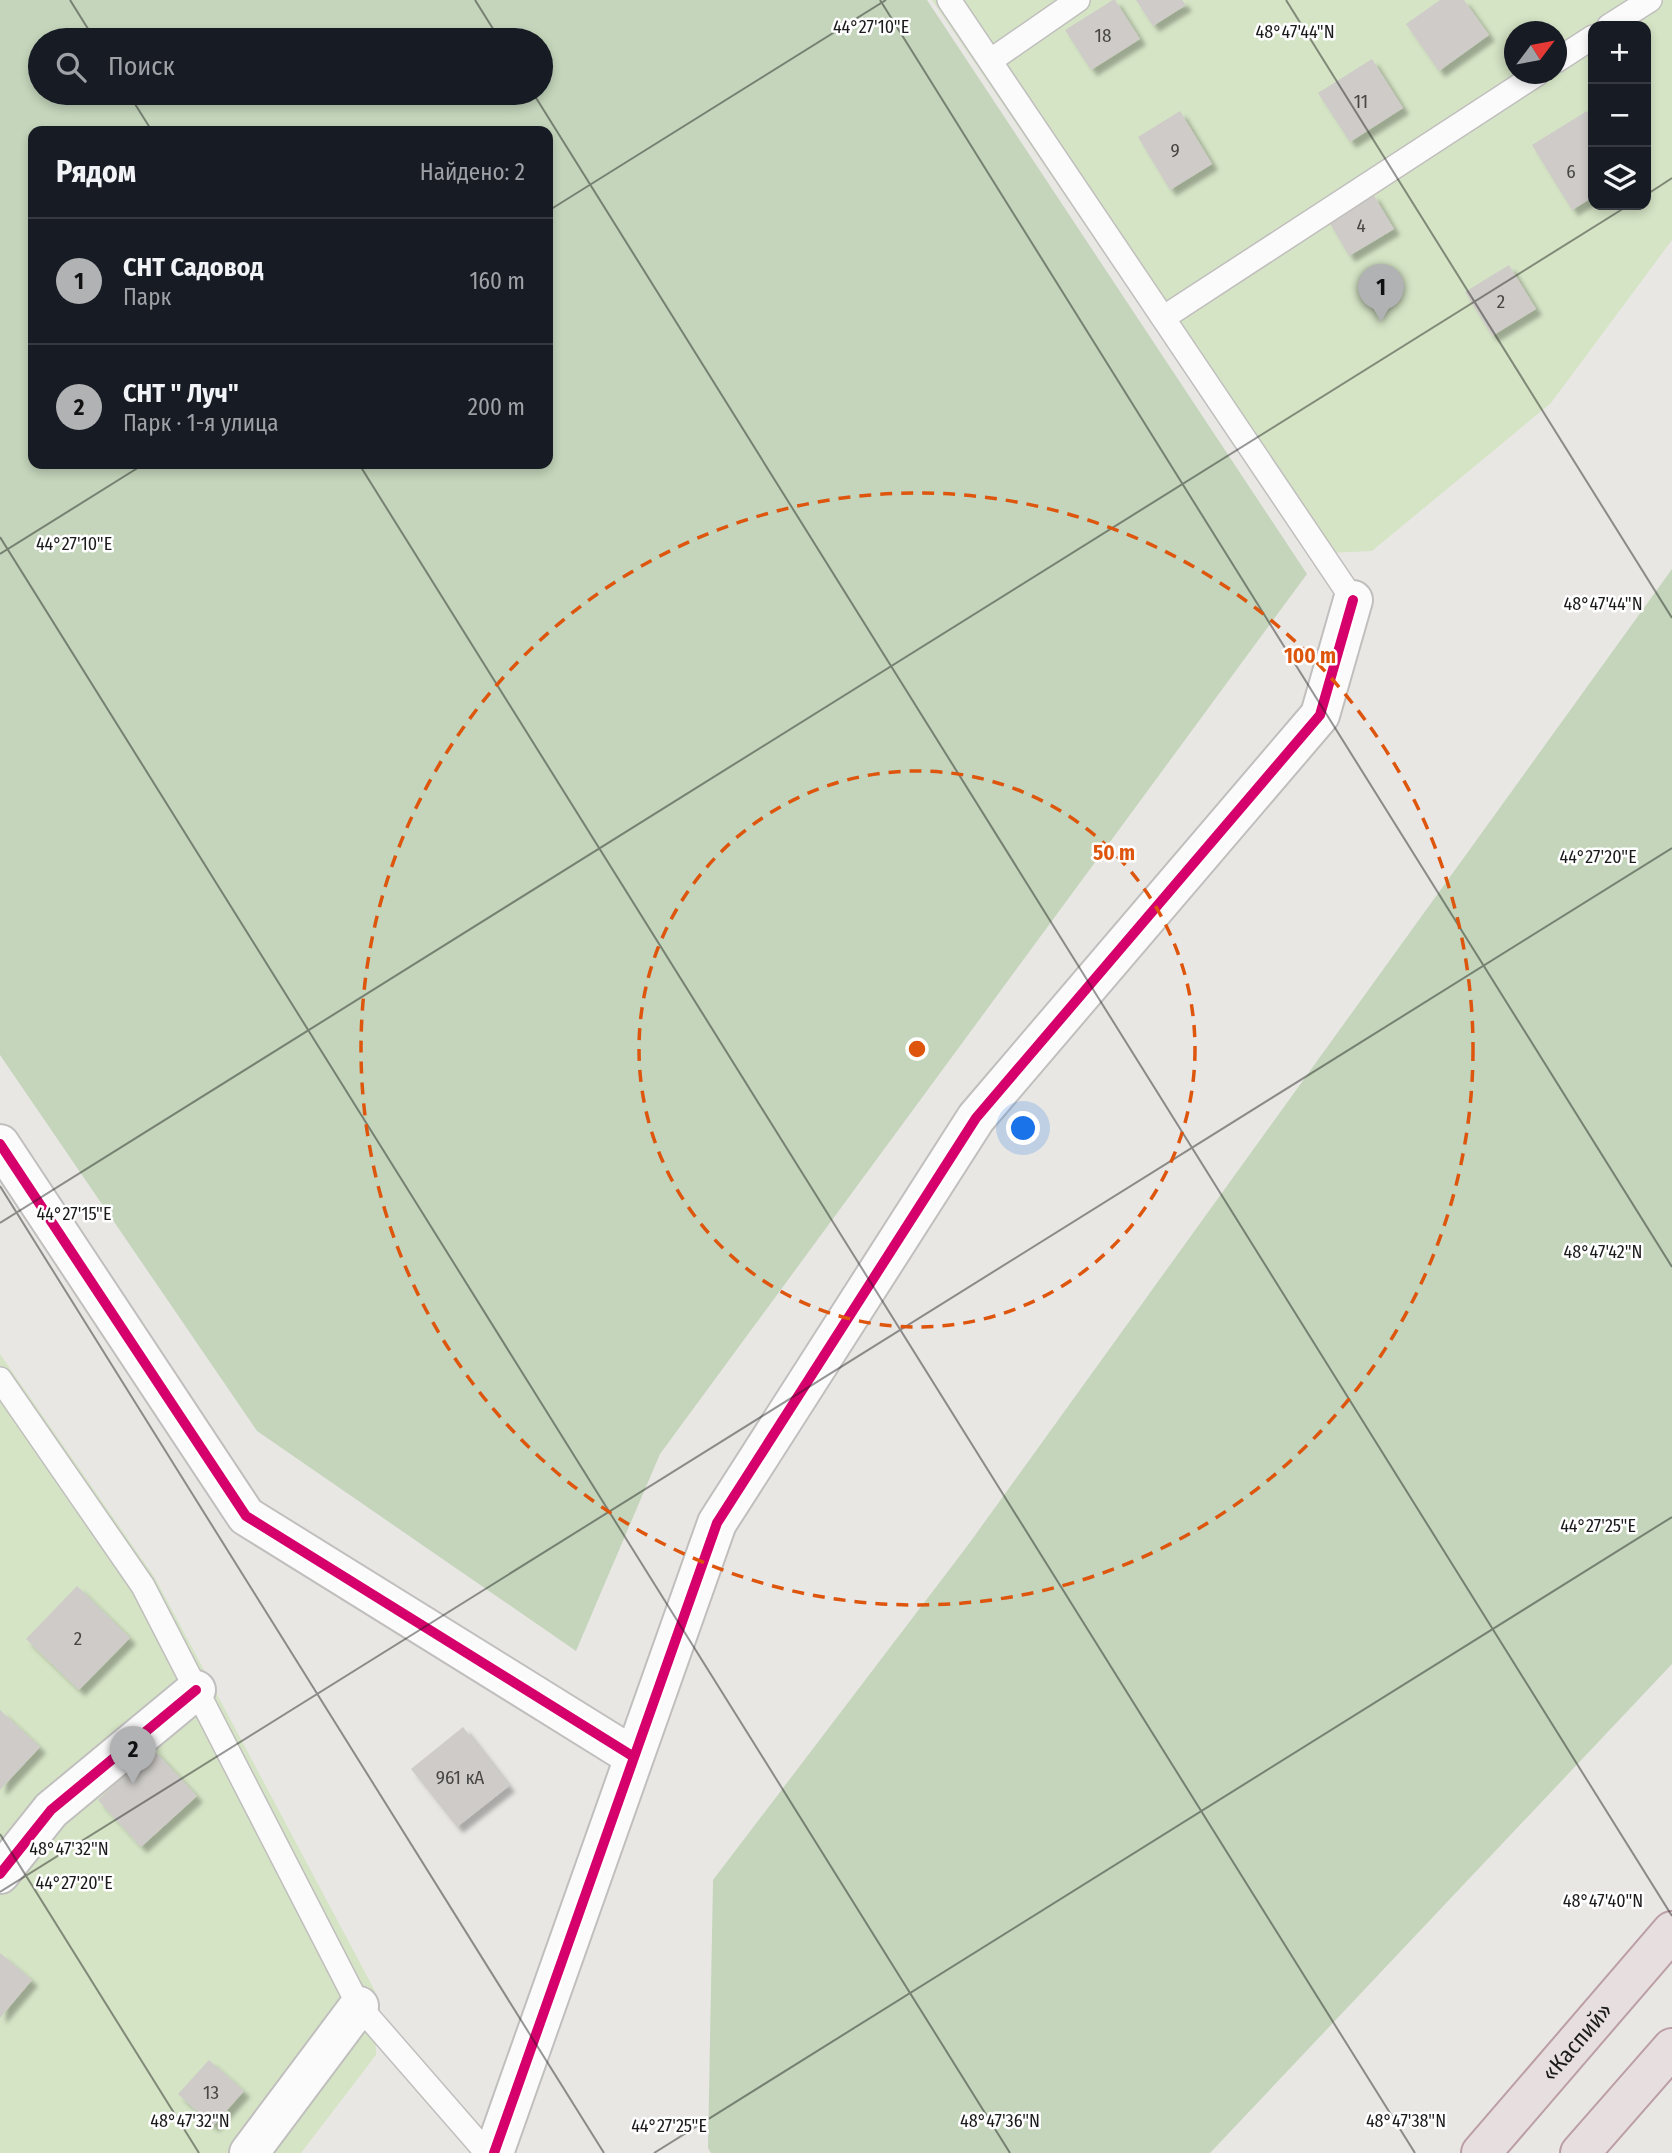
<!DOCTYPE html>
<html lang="ru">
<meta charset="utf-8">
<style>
:root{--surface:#171b24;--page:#20242c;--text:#f1f3f6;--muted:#9ea1a6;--line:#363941;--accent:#b1b2b3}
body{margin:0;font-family:"Fira Sans Condensed",sans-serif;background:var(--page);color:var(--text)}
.controls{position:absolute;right:21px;top:21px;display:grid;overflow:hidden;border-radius:14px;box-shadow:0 4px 10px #0003}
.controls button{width:63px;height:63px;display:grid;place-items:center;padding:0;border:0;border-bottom:2px solid var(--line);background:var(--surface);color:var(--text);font:35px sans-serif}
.compass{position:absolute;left:1504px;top:21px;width:63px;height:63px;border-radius:50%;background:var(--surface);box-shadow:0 4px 10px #0003;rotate:58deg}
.you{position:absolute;left:1024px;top:1129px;width:24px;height:24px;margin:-18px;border:5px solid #fff;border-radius:50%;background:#1a73e8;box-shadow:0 0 0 10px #1a73e833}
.badge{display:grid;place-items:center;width:46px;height:46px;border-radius:50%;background:var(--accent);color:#111;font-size:23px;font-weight:700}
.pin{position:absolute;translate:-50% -58px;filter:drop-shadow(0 2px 4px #0008)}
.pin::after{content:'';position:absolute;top:37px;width:24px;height:21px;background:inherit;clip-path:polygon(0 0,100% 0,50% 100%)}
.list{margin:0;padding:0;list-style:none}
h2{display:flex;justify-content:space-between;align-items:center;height:91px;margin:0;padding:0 28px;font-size:30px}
h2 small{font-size:23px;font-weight:400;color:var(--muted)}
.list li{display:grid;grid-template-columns:46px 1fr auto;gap:21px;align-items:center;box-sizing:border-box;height:126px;padding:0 28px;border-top:2px solid var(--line)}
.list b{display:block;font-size:26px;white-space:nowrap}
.list p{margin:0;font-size:23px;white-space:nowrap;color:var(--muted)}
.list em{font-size:23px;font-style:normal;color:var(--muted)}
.icon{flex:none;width:38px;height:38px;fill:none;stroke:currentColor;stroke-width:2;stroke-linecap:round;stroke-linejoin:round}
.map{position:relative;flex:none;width:1672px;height:2153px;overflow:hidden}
.search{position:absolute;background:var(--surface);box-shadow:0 4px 10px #0003;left:28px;top:28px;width:525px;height:77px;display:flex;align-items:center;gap:18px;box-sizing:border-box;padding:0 24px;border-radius:38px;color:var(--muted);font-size:26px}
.panel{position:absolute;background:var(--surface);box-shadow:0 4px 10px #0003;left:28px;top:126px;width:525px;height:343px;border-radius:14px}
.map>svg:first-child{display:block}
</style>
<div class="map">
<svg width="1672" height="2153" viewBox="0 0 1672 2153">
<defs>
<filter id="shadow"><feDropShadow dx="6" dy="6" stdDeviation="2" flood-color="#0004"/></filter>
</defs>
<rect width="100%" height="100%" fill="#e9e7e4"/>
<path fill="#d5e4c5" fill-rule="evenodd" d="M932,0H1672V240L1551,403L1372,551L1308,554ZM1593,26H1646V205H1593ZM1514,32H1556V74H1514Z
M0,1354L155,1578L375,1991L376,2055L301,2153H0Z"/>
<path fill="#c4d5bb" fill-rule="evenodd" d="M0,0H927L1307,574L660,1454L576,1651L257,1431L0,1055ZM40,40H541V93H40ZM33,131H548V464H33Z
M1672,569V1664L1210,2153H711L708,2148L713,1880L968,1545Z"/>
<path fill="#cecbc8" filter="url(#shadow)" d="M1113,0H1115L1140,39L1091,70L1065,30Z
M1136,0H1182L1186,5L1153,26Z
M1440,0H1464L1489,35L1439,71L1406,24Z
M1372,59L1403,108L1350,142L1318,93Z
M1180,111L1212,164L1170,190L1138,137Z
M1587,111L1593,122V197L1572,210L1532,145Z
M1373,194L1394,229L1349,256L1328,220Z
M1509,265L1536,309L1492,336L1465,292Z
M77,1586L130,1638L79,1690L26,1639Z
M0,1710L40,1747L0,1790Z
M463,1727L509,1786L457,1827L411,1769Z
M153,1749L197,1796L141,1847L98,1800Z
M0,1953L32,1980L0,2018Z
M209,2060L244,2091L213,2126L178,2094Z"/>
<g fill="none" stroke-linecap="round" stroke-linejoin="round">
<g stroke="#c0bfbe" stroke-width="26">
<path id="lane" d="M949,0L1353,600
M1609,26L1650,0
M990,61L1078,0
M1556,61L1593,37
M1163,318L1537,74
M0,1379L143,1586L359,2006L487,2153"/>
</g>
<g stroke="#c0bfbe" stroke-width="42">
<path id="street" d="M0,1144L246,1516L634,1757
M0,1874L51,1810L196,1690
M249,2153L359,2006
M494,2153L717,1523L976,1118L1320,715L1353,600"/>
</g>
<g stroke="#bb9ea6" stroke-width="42">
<g id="highway">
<path id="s1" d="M1481,2153L1672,1931"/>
<path d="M1580,2153L1672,2048"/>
</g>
</g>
<use href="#lane" stroke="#fcfbfb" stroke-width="23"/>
<use href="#street" stroke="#fcfbfb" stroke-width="38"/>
<use href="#highway" stroke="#e7dedf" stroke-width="38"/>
<g stroke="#fff" stroke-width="15">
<path id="cycleway" d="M0,1144L246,1516L634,1757
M0,1874L51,1810L196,1690
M494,2153L717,1523L976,1118L1320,715L1353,600"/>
</g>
<use href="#cycleway" stroke="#d6006c" stroke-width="10"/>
</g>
<path fill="none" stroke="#1b1b1b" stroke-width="2" stroke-opacity="0.45" d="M70,0L95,40M475,0L500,40M880,0L1672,1267M1286,0L1672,618M128,93L152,131M533,93L1672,1916M1646,195L1672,178M548,211L886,0M359,464L1415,2153M0,537L1010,2153M0,554L144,464M0,1186L604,2153M0,1223L1629,205M0,1834L199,2153M0,1892L1672,848M654,2153L1672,1517"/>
<g fill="none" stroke="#de560d" stroke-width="3.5" stroke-dasharray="12 9">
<circle cx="917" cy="1049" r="278"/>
<circle cx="917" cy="1049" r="556"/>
</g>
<g text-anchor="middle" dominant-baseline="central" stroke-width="5" stroke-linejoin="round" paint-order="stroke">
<g font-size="19" fill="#484746">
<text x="1103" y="35">18</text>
<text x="1361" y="101">11</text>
<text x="1175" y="150">9</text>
<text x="1571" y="171">6</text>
<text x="1361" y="225">4</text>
<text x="1501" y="301">2</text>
<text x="78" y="1638">2</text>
<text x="460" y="1777">961 кА</text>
<text x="211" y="2092">13</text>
</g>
<g font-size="23" fill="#1b1b1b" stroke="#fff">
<text stroke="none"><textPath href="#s1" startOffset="147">«Каспий»</textPath></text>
</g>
</g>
<g font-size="18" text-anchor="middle" fill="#1b1b1b" stroke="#fff" stroke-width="5" stroke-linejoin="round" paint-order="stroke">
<text x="871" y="33">44°27'10"E</text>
<text x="1295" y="38">48°47'44"N</text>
<text x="74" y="550">44°27'10"E</text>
<text x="1603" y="610">48°47'44"N</text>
<text x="1598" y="863">44°27'20"E</text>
<text x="74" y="1220">44°27'15"E</text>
<text x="1603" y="1258">48°47'42"N</text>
<text x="1598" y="1532">44°27'25"E</text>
<text x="69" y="1855">48°47'32"N</text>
<text x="74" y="1889">44°27'20"E</text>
<text x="1603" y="1907">48°47'40"N</text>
<text x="190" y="2127">48°47'32"N</text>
<text x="1000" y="2127">48°47'36"N</text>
<text x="1406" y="2127">48°47'38"N</text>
<text x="669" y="2132">44°27'25"E</text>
</g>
<circle cx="917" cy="1049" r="10" fill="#de560d" stroke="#fff" stroke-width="3.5"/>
<g font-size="21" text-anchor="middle" font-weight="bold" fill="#de560d" stroke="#fff" stroke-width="5" stroke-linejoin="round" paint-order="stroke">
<text x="1310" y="663">100 m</text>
<text x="1114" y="860">50 m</text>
</g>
</svg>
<div class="controls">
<button>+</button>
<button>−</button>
<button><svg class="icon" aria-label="layers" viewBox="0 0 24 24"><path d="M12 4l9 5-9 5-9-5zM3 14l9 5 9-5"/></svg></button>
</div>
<svg class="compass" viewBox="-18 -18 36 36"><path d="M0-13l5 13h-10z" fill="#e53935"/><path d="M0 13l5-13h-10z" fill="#9ea1a6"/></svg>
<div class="you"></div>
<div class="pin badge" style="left:1381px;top:322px">1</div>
<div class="pin badge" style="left:133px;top:1784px">2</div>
<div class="search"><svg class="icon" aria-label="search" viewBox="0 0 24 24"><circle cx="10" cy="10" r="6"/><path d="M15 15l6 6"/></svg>Поиск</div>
<section class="panel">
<h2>Рядом<small>Найдено: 2</small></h2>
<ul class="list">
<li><span class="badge">1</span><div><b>СНТ Садовод</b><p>Парк</p></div><em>160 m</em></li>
<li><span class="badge">2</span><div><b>СНТ &quot; Луч&quot;</b><p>Парк · 1-я улица</p></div><em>200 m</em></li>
</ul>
</section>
</div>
